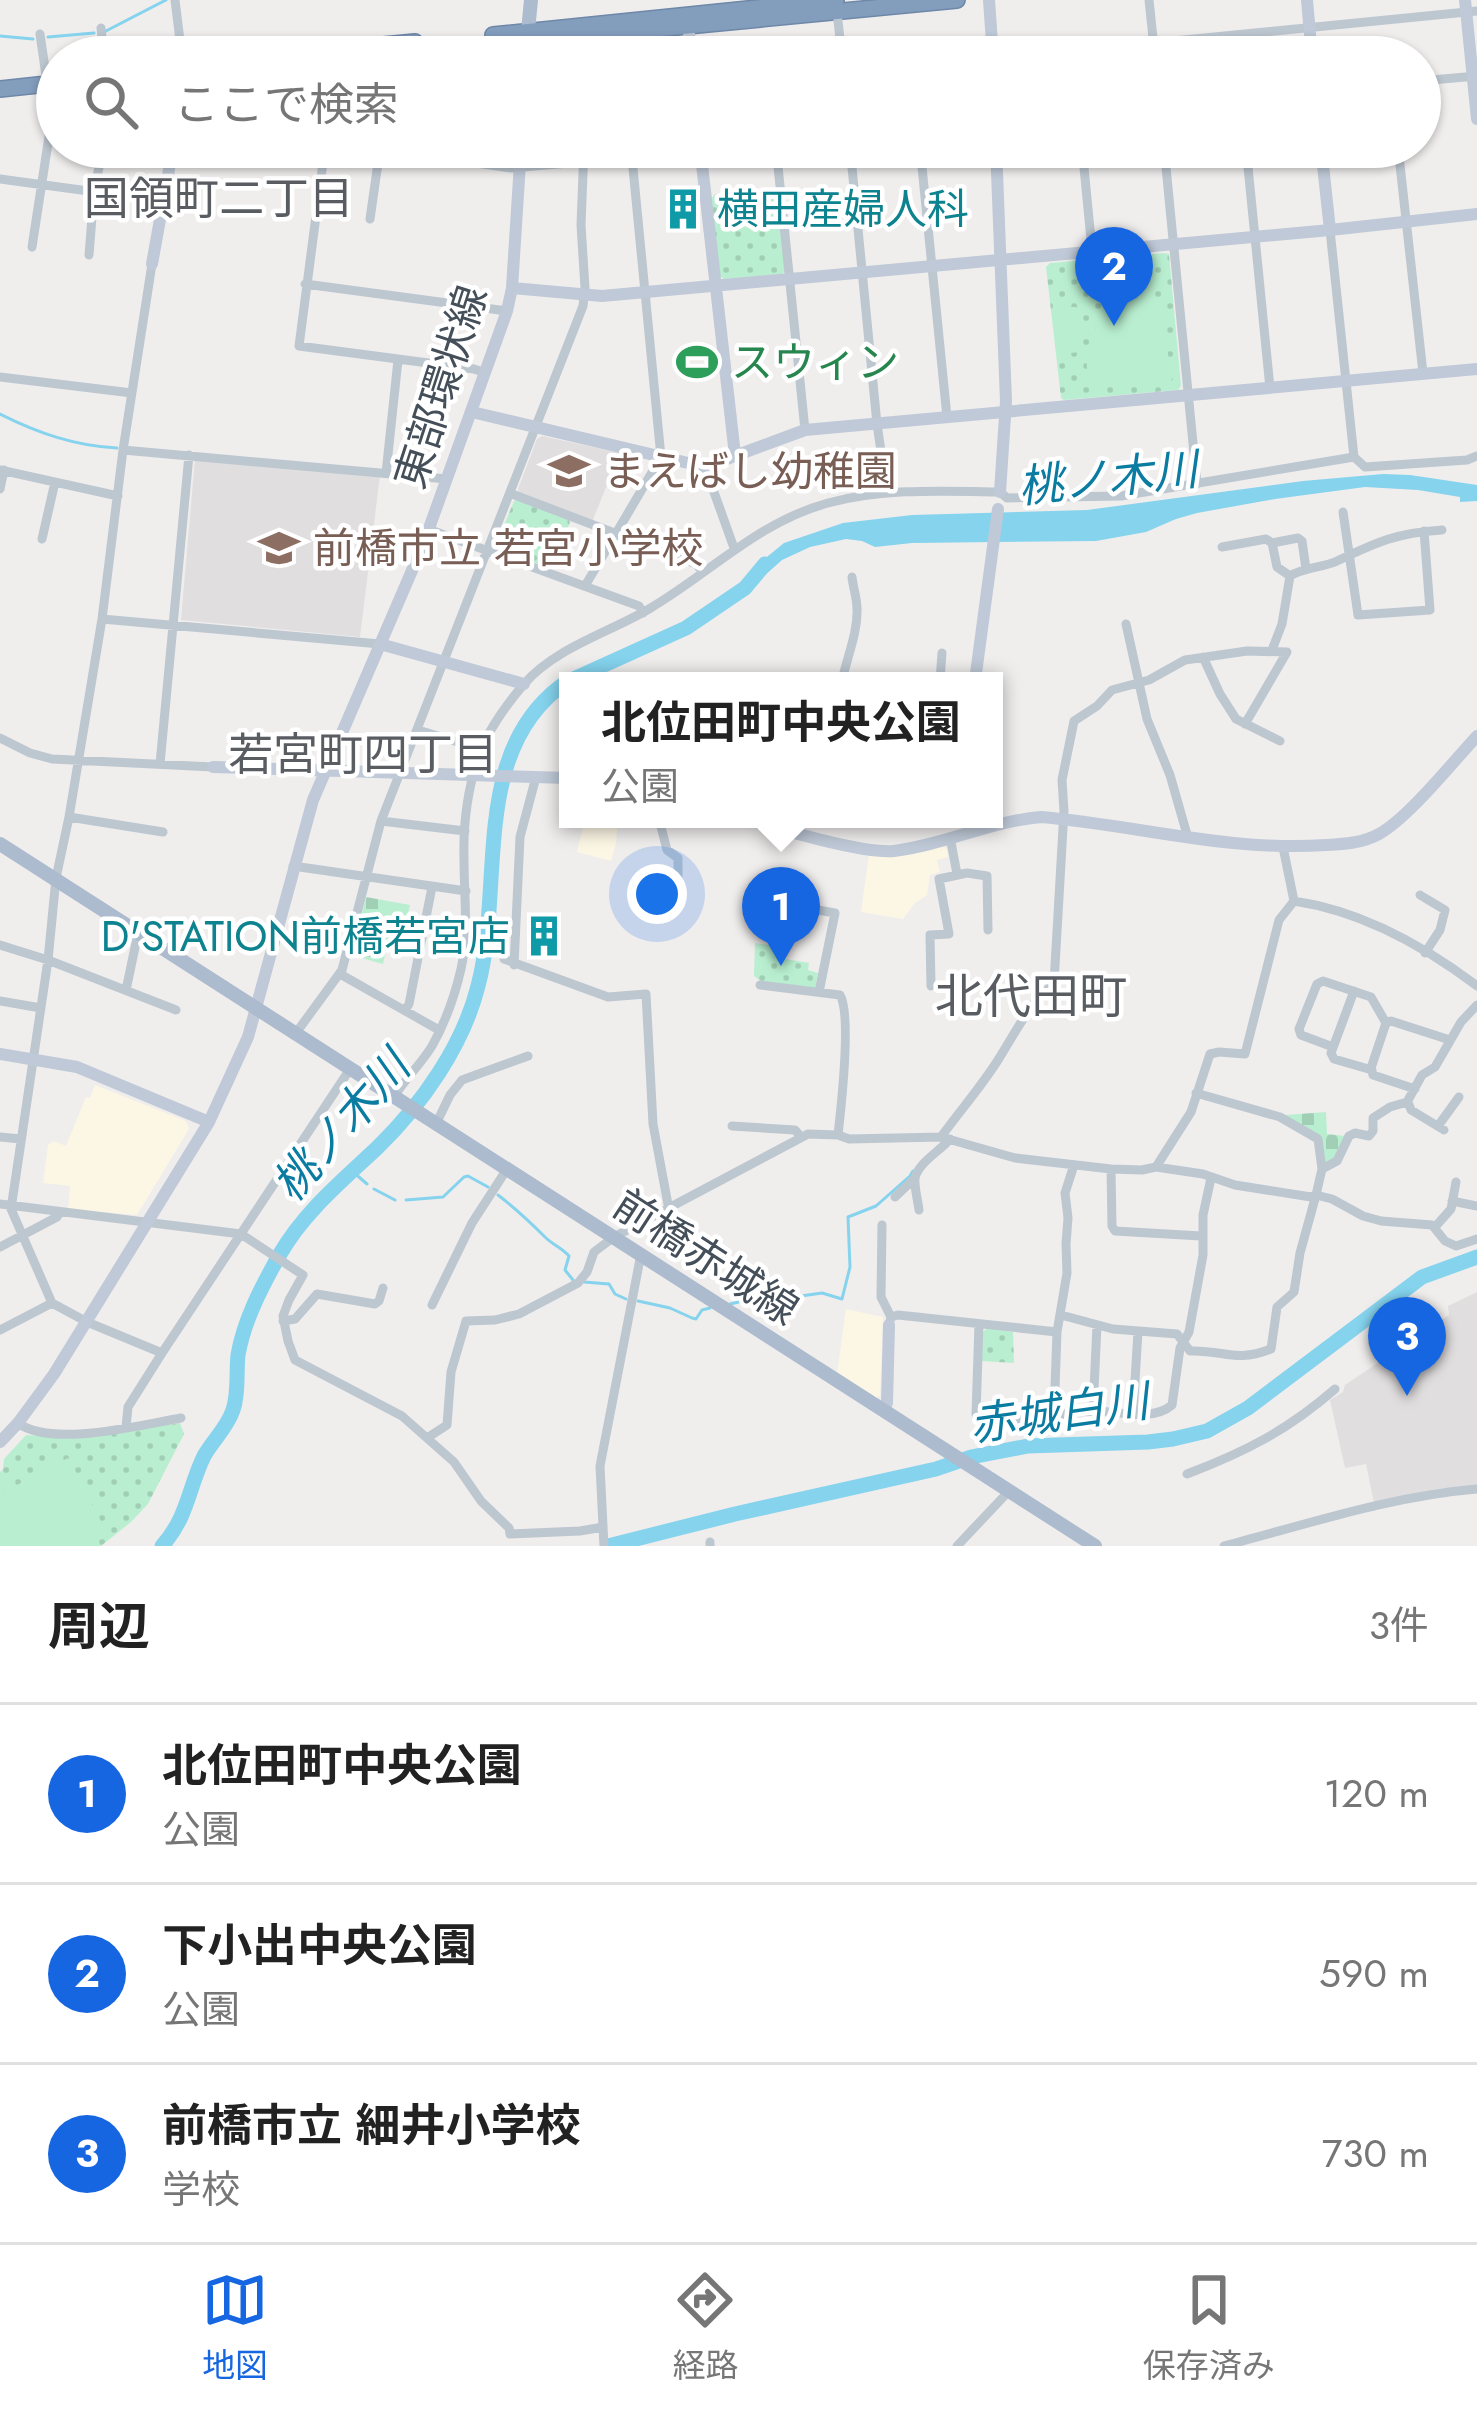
<!DOCTYPE html>
<html lang="ja">
<meta charset="utf-8">
<style>
:root{--surface:#fff;--page:#f2f2f2;--text:#222;--muted:#767676;--line:#e0e0e0;--accent:#1666e1}
body{margin:0;font-family:Jost,"Noto Sans JP",sans-serif;background:var(--page);color:var(--text)}
.you{position:absolute;left:657px;top:894px;width:42px;height:42px;margin:-30px;border:9px solid #fff;border-radius:50%;background:#1a73e8;box-shadow:0 0 0 18px #1a73e833}
.badge{display:grid;place-items:center;width:78px;height:78px;border-radius:50%;background:var(--accent);color:#fff;font-size:39px;font-weight:700}
.pin{position:absolute;translate:-50% -99px;filter:drop-shadow(0 3px 6px #0008)}
.pin::after{content:'';position:absolute;top:63px;width:42px;height:36px;background:inherit;clip-path:polygon(0 0,100% 0,50% 100%)}
.popup{position:absolute;left:559px;top:672px;width:444px;height:156px;box-sizing:border-box;display:grid;place-content:center;border-radius:0px;background:var(--surface);filter:drop-shadow(0 3px 9px #0005);font-size:39px;white-space:nowrap;color:var(--muted)}
.popup b{font-size:45px;color:var(--text)}
.popup::after{content:'';position:absolute;left:50%;top:100%;margin-left:-24px;border:24px solid transparent;border-top-color:var(--surface)}
.list{margin:0;padding:0;list-style:none}
h2{display:flex;justify-content:space-between;align-items:center;height:156px;margin:0;padding:0 48px;font-size:51px}
h2 small{font-size:39px;font-weight:400;color:var(--muted)}
.list li{display:grid;grid-template-columns:78px 1fr auto;gap:36px;align-items:center;box-sizing:border-box;height:180px;padding:0 48px;border-top:3px solid var(--line)}
.list b{display:block;font-size:45px;white-space:nowrap}
.list p{margin:0;font-size:39px;white-space:nowrap;color:var(--muted)}
.list em{font-size:39px;font-style:normal;color:var(--muted)}
.icon{flex:none;width:66px;height:66px;fill:none;stroke:currentColor;stroke-width:2;stroke-linecap:round;stroke-linejoin:round}
.map{position:relative;flex:none;width:1477px;height:1546px;overflow:hidden}
.search{position:absolute;background:var(--surface);box-shadow:0 3px 9px #0004;left:36px;right:36px;top:36px;height:132px;display:flex;align-items:center;gap:30px;box-sizing:border-box;padding:0 42px;border-radius:66px;color:var(--muted);font-size:45px}
.sheet{height:696px;background:var(--surface)}
nav{display:flex;justify-content:space-around;align-items:center;box-sizing:border-box;height:168px;border-top:3px solid var(--line);background:var(--surface);font-size:33px;color:var(--muted)}
nav a{display:grid;justify-items:center;gap:6px}
nav .on{color:var(--accent)}
.map>svg:first-child{display:block}
</style>
<div class="map">
<svg width="1477" height="1546" viewBox="0 0 1477 1546">
<defs>
<pattern id="cemetery-stones" width="16" height="16" patternUnits="userSpaceOnUse" patternTransform="scale(3)"><rect width="16" height="16" fill="#b9efd0"/><path d="M2 7V4a2 2 0 0 1 4 0v3zM10 15v-3a2 2 0 0 1 4 0v3z" fill="#a0cfb5"/></pattern>
<pattern id="park-dots" width="8" height="8" patternUnits="userSpaceOnUse" patternTransform="scale(3)"><rect width="8" height="8" fill="#b9efd0"/><path d="M2 2h.1M6 6h.1" fill="none" stroke="#a0cfb5" stroke-width="1.8" stroke-linecap="round"/></pattern>
</defs>
<rect width="100%" height="100%" fill="#f0eded"/>
<path fill="#fcf6e5" d="M585,819H618L616,844L611,861L577,852Z
M941,844L947,849L948,857L937,860L940,872L930,875L927,895L914,904L903,919L861,912L869,854Z
M95,1085L186,1121L189,1129L137,1215L68,1209L70,1186L43,1183L48,1145L54,1141L66,1146L86,1097L90,1098Z
M846,1309L883,1317L880,1396L876,1398L837,1374Z"/>
<path fill="#e1dedf" d="M542,436L620,453L592,522L519,494L518,489L537,439Z
M195,459L380,475L360,637L181,620Z
M1477,1292V1486L1436,1489L1374,1503L1366,1464L1345,1468L1330,1400L1343,1392L1345,1385L1449,1315L1448,1306Z"/>
<path fill="url(#cemetery-stones)" d="M366,897L410,905L400,948L387,947L383,964L351,955Z
M1326,1112L1327,1134L1345,1136L1334,1159L1322,1166L1320,1137L1285,1115Z"/>
<path fill="url(#park-dots)" d="M773,189L778,193L785,271L782,274L724,279L720,276L711,199L715,194Z
M1164,253L1169,254L1181,386L1178,390L1064,400L1061,398L1046,267L1050,263Z
M518,499L567,518L570,522L553,566L549,569L499,550L496,545L514,501Z
M755,943L781,947L780,958L809,963L808,970L818,973L815,990L762,982L754,976Z
M987,1328L1013,1332L1014,1363L981,1361L982,1333Z
M180,1423L184,1434L148,1504L131,1522L101,1546H0V1472L3,1469L4,1459L26,1435L75,1438Z"/>
<path fill="#b9efd0" d="M1132,300L1150,304L1163,312L1169,362H1173L1174,376L1169,383L1156,385L1154,381L1102,385L1088,374C1081,342 1101,309 1132,300Z
M1076,307L1081,352L1058,354L1054,308Z
M68,1458L107,1533L83,1546H4L0,1539V1494Z"/>
<path fill="#85d3ed" d="M1383,474L1410,475L1477,485V501L1460,502V497L1418,490L1365,487L1275,499L1197,513L1176,519L1146,532L1096,541L912,543L875,547L862,541L846,539L810,547L782,560L747,591L762,561L784,543L843,523L912,515L1087,510L1303,481Z"/>
<g fill="none" stroke-linecap="round" stroke-linejoin="round">
<path stroke="#85d3ed" stroke-width="3" d="M104,32L166,0
M0,36L33,39
M48,37L94,33
M0,414C38,433 75,446 117,448
M352,1171L367,1184
M374,1189L395,1200
M498,1195C515,1208 530,1222 545,1237C553,1245 562,1248 569,1256L565,1270L573,1280
M406,1200L443,1197L464,1177L468,1176L488,1187
M584,1282L609,1284L615,1294L626,1299
M638,1301L670,1308L692,1318L696,1319L702,1310L710,1308
M766,1301L822,1293L842,1299L850,1267L848,1217L876,1206L910,1176L913,1171
M730,1304L743,1301"/>
<path stroke="#85d3ed" stroke-width="15" d="M569,681L686,628L745,588L765,564
M162,1546C188,1517 188,1489 204,1456C213,1440 227,1428 233,1410C239,1393 236,1373 238,1355C244,1320 262,1286 280,1254C304,1212 343,1180 378,1147C422,1104 463,1046 478,986C505,885 468,748 568,681
M608,1546L735,1514L936,1469L971,1457L1028,1446L1148,1442L1173,1439L1207,1431L1248,1408L1422,1277L1477,1257"/>
<g stroke="#6e88a9" stroke-width="18">
<path id="highway" d="M493,35L836,0
M257,57L415,42
M366,57L957,0
M0,89L57,83"/>
</g>
<path stroke="#bdc7d0" stroke-width="9" d="M175,0L182,57
M1149,0L1155,57
M837,12L842,57
M101,28L104,57
M1012,57L1477,11
M1420,81L1477,76
M325,147L299,346L474,369L486,373
M367,147L511,168L754,147
M776,147L805,430
M850,147L877,424L887,492
M920,147L947,417
M1082,147L1092,250
M1164,147L1197,484
M1246,147L1270,388
M1398,147L1423,373
M0,179L162,201
M370,219L380,149
M1330,230L1354,457
M32,247L52,117L40,34
M89,255L94,192L103,147
M152,264L123,450L102,619L69,817L56,878L48,960L11,1209L52,1303L87,1322L162,1353
M305,284L507,311
M0,377L132,393
M123,450L447,479
M705,467L734,548
M0,470L118,496
M386,473L398,360
M0,489L4,470
M512,494L696,564L703,572
M1343,512L1358,615L1430,610L1424,531
M428,529L639,606L643,613
M42,539L55,482
M1272,543L1277,567L1290,576
M1222,547L1266,539L1272,543L1298,538L1302,541L1306,569
M585,586L661,457L632,158
M102,619L380,644
M1126,624L1147,719L1170,775L1188,838
M1272,650L1282,624L1290,576C1304,567 1322,568 1337,561C1377,542 1396,533 1442,530
M1203,657L1220,694L1236,719L1280,741
M843,676L868,681
M842,681C847,657 858,632 857,609C857,598 853,587 852,577
M940,681L942,653
M418,730L481,749
M0,738L30,753L52,759L213,767
M160,764L189,455
M69,817L163,832
M659,819L667,850L678,858V908
M381,821L465,831
M950,837L957,874
M1283,847L1294,901
M293,866L466,891
M1420,895L1445,910L1440,930L1425,953
M766,901L835,913L819,992
M1294,901C1361,911 1423,945 1477,986
M0,945L48,960L176,1010
M504,959L608,997L646,994L653,1124L669,1210
M514,965L520,837L536,777
M340,974L439,1030
M760,985L840,995C852,1015 841,1108 838,1135
M931,986L930,935L949,934L939,879L967,873L987,876L988,930
M126,990L138,933
M1354,991L1331,1053L1334,1059L1372,1070
M0,1001L41,1008
M405,1010L409,1004L432,887
M296,1033L342,970L381,821L583,306L585,288L581,225L584,147
M1333,1047L1301,1035L1299,1029L1317,984L1323,981L1371,997L1386,1023
M1415,1089L1373,1075L1371,1068L1386,1023L1391,1021L1450,1040
M394,1097C405,1079 421,1064 432,1046C445,1023 455,995 461,969C469,933 464,897 464,860C463,825 468,786 480,753C489,728 507,704 524,684C555,648 608,633 649,609C709,574 758,522 828,503C884,488 942,491 1000,492L1007,498L1121,496L1354,457L1365,467L1467,460L1477,456
M1408,1102L1411,1110L1444,1130
M436,1124L450,1095L462,1080L528,1056
M732,1126L795,1130L801,1137
M1438,1126L1459,1097
M0,1137L21,1139
M941,1137C959,1112 981,1087 998,1060C1017,1030 1027,1007 1054,983L1064,811L1062,780L1074,721L1097,706L1112,690L1149,680L1185,660L1247,651L1287,652L1245,724
M1156,1167L1191,1112L1210,1054L1219,1052L1245,1054L1279,920L1294,901
M1111,1169L1112,1226L1115,1231L1201,1236
M1322,1169L1337,1161L1349,1136L1355,1133L1369,1136L1373,1131V1118L1390,1107L1407,1102L1422,1075L1435,1067L1461,1022L1477,1005
M895,1197L915,1178
M1452,1201L1477,1206
M0,1204L241,1234L303,1275L289,1300L283,1316L288,1341L295,1360L402,1416L454,1462L481,1501L509,1528L510,1534L580,1531L603,1527
M919,1210C918,1201 914,1187 915,1178C918,1163 940,1151 950,1139
M882,1225L881,1297L891,1317
M1435,1227L1451,1209L1456,1182
M0,1247L57,1217L60,1212
M432,1305L472,1223L507,1169
M1061,1315L1113,1329L1177,1334L1190,1351C1226,1350 1234,1363 1271,1349L1277,1307L1294,1292L1300,1253L1316,1195L1322,1169L1318,1139L1280,1117L1196,1093
M283,1321L295,1319L317,1294L375,1304L379,1301L383,1288
M979,1324L976,1414L978,1420L991,1423L1054,1415L1057,1332L1067,1273L1066,1244L1068,1218L1065,1193L1074,1165
M889,1325L891,1317L898,1315L1057,1332
M0,1330L52,1303
M1093,1411L1097,1325
M1133,1414L1138,1331
M1054,1415C1067,1414 1081,1411 1094,1411C1119,1411 1152,1422 1172,1405L1180,1348L1189,1332L1203,1255V1215L1211,1178
M18,1423C52,1448 140,1425 181,1418
M126,1427L128,1407L162,1353L350,1069
M427,1438L447,1425L451,1372L466,1321L495,1320L519,1314L578,1283L587,1272L594,1252L614,1237L808,1134L838,1135L849,1139L941,1137L1015,1158L1111,1169L1142,1170L1156,1167L1203,1174L1235,1185L1311,1197L1316,1195L1332,1199L1363,1216L1381,1221L1432,1225L1445,1241L1456,1246L1477,1239
M1187,1474C1245,1452 1288,1430 1335,1389
M710,1542V1546
M604,1546L600,1466L641,1254
M957,1546L1009,1491
M1224,1546C1308,1524 1391,1496 1477,1489"/>
<path stroke="#bfc9d7" stroke-width="12" d="M989,0L993,57
M1307,0L1312,57
M1465,0L1477,119
M688,22L691,57
M700,147L735,455
M996,147L1006,401L1000,492
M1321,147L1330,230
M152,264L173,147
M512,288L602,296L1330,230L1477,214
M472,412L705,467L805,430L1477,369
M380,644L524,684
M975,681L998,509
M213,767L568,778
M747,819C778,829 864,854 894,851C944,845 991,821 1041,817C1136,825 1229,852 1326,845C1344,844 1363,843 1379,834C1409,817 1452,763 1477,736
M0,1054L77,1067L209,1122
M884,1410L887,1403L889,1325
M0,1442L18,1423L54,1374L209,1122L248,1037L313,800L423,545L507,311L512,288L521,147"/>
<path stroke="#acbbcd" stroke-width="14" d="M527,41L531,0
M0,844L1095,1546"/>
<use href="#highway" stroke="#839dbd" stroke-width="15"/>
</g>
<defs>
<g id="building-bare" transform="scale(3.24)"><path d="M-4-6H4V6H1V3H-1V6H-4ZM-2.5-4.3h1.7v1.8h-1.7ZM.8-4.3h1.7v1.8H.8ZM-2.5-1h1.7V.8h-1.7ZM.8-1h1.7V.8H.8Z" fill="#0f9aa8" stroke="#fff" stroke-width="2.5" paint-order="stroke"/></g>
<g id="stadium-bare" transform="scale(3.24)"><path d="M0-5a6.5 5 0 1 0 0 10a6.5 5 0 1 0 0-10ZM-3.5-1.8h7v3.6h-7Z" fill="#2e9e5b" stroke="#fff" stroke-width="2.5" paint-order="stroke"/></g>
<g id="school-bare" transform="scale(3.24)"><path d="M0-5L7-2L0 1L-7-2ZM-4 1L0 2.5L4 1V4Q0 6-4 4Z" fill="#8d6e63" stroke="#fff" stroke-width="2.5" paint-order="stroke"/></g>
</defs>
<g fill-rule="evenodd">
<use href="#building-bare" x="683" y="209"/>
<use href="#stadium-bare" x="697" y="362"/>
<use href="#school-bare" x="569" y="471"/>
<use href="#school-bare" x="279" y="548"/>
<use href="#building-bare" x="544" y="936"/>
</g>
<g text-anchor="middle" dominant-baseline="central" stroke-width="9" stroke-linejoin="round" paint-order="stroke">
<g font-size="42" fill="#0d838f" stroke="#fff" text-anchor="start">
<text x="717" y="209">横田産婦人科</text>
<text x="510" y="936" text-anchor="end">D'STATION前橋若宮店</text>
</g>
<g font-size="42" fill="#27864d" stroke="#fff" text-anchor="start">
<text x="731" y="362">スウィン</text>
</g>
<g font-size="42" fill="#454f5a" stroke="#fff">
<text transform="translate(441 387) rotate(-72)">東部環状線</text>
<text transform="translate(706 1257) rotate(33)">前橋赤城線</text>
</g>
<g font-size="42" fill="#785e54" stroke="#fff" text-anchor="start">
<text x="603" y="471">まえばし幼稚園</text>
<text x="313" y="548">前橋市立 若宮小学校</text>
</g>
<g font-size="45" fill="#595d62" stroke="#fff">
<text x="219" y="198">国領町二丁目</text>
<text x="363" y="754">若宮町四丁目</text>
</g>
<g font-size="45" font-style="italic" fill="#0a7ba1" stroke="#fff">
<text transform="translate(1108 478) rotate(-6)">桃ノ木川</text>
<text transform="translate(341 1126) rotate(-49)">桃ノ木川</text>
<text transform="translate(1059 1413) rotate(-8)">赤城白川</text>
</g>
<g font-size="48" fill="#595d62" stroke="#fff">
<text x="1031" y="996">北代田町</text>
</g>
</g>
</svg>
<div class="you"></div>
<div class="pin badge" style="left:781px;top:966px">1</div>
<div class="popup"><b>北位田町中央公園</b>公園</div>
<div class="pin badge" style="left:1114px;top:326px">2</div>
<div class="pin badge" style="left:1407px;top:1396px">3</div>
<div class="search"><svg class="icon" aria-label="search" viewBox="0 0 24 24"><circle cx="10" cy="10" r="6"/><path d="M15 15l6 6"/></svg>ここで検索</div>
</div>
<section class="sheet">
<h2>周辺<small>3件</small></h2>
<ul class="list">
<li><span class="badge">1</span><div><b>北位田町中央公園</b><p>公園</p></div><em>120 m</em></li>
<li><span class="badge">2</span><div><b>下小出中央公園</b><p>公園</p></div><em>590 m</em></li>
<li><span class="badge">3</span><div><b>前橋市立 細井小学校</b><p>学校</p></div><em>730 m</em></li>
</ul>
</section>
<nav>
<a class="on"><svg class="icon" aria-label="map" viewBox="0 0 24 24"><path d="M3 6l6-2 6 2 6-2v14l-6 2-6-2-6 2zM9 4v14M15 6v14"/></svg>地図</a>
<a><svg class="icon" aria-label="directions" viewBox="0 0 24 24"><path d="M12 3l9 9-9 9-9-9zM9 14v-3h6M13 9l2 2-2 2"/></svg>経路</a>
<a><svg class="icon" aria-label="saved" viewBox="0 0 24 24"><path d="M7 4h10v16l-5-4-5 4z"/></svg>保存済み</a>
</nav>
